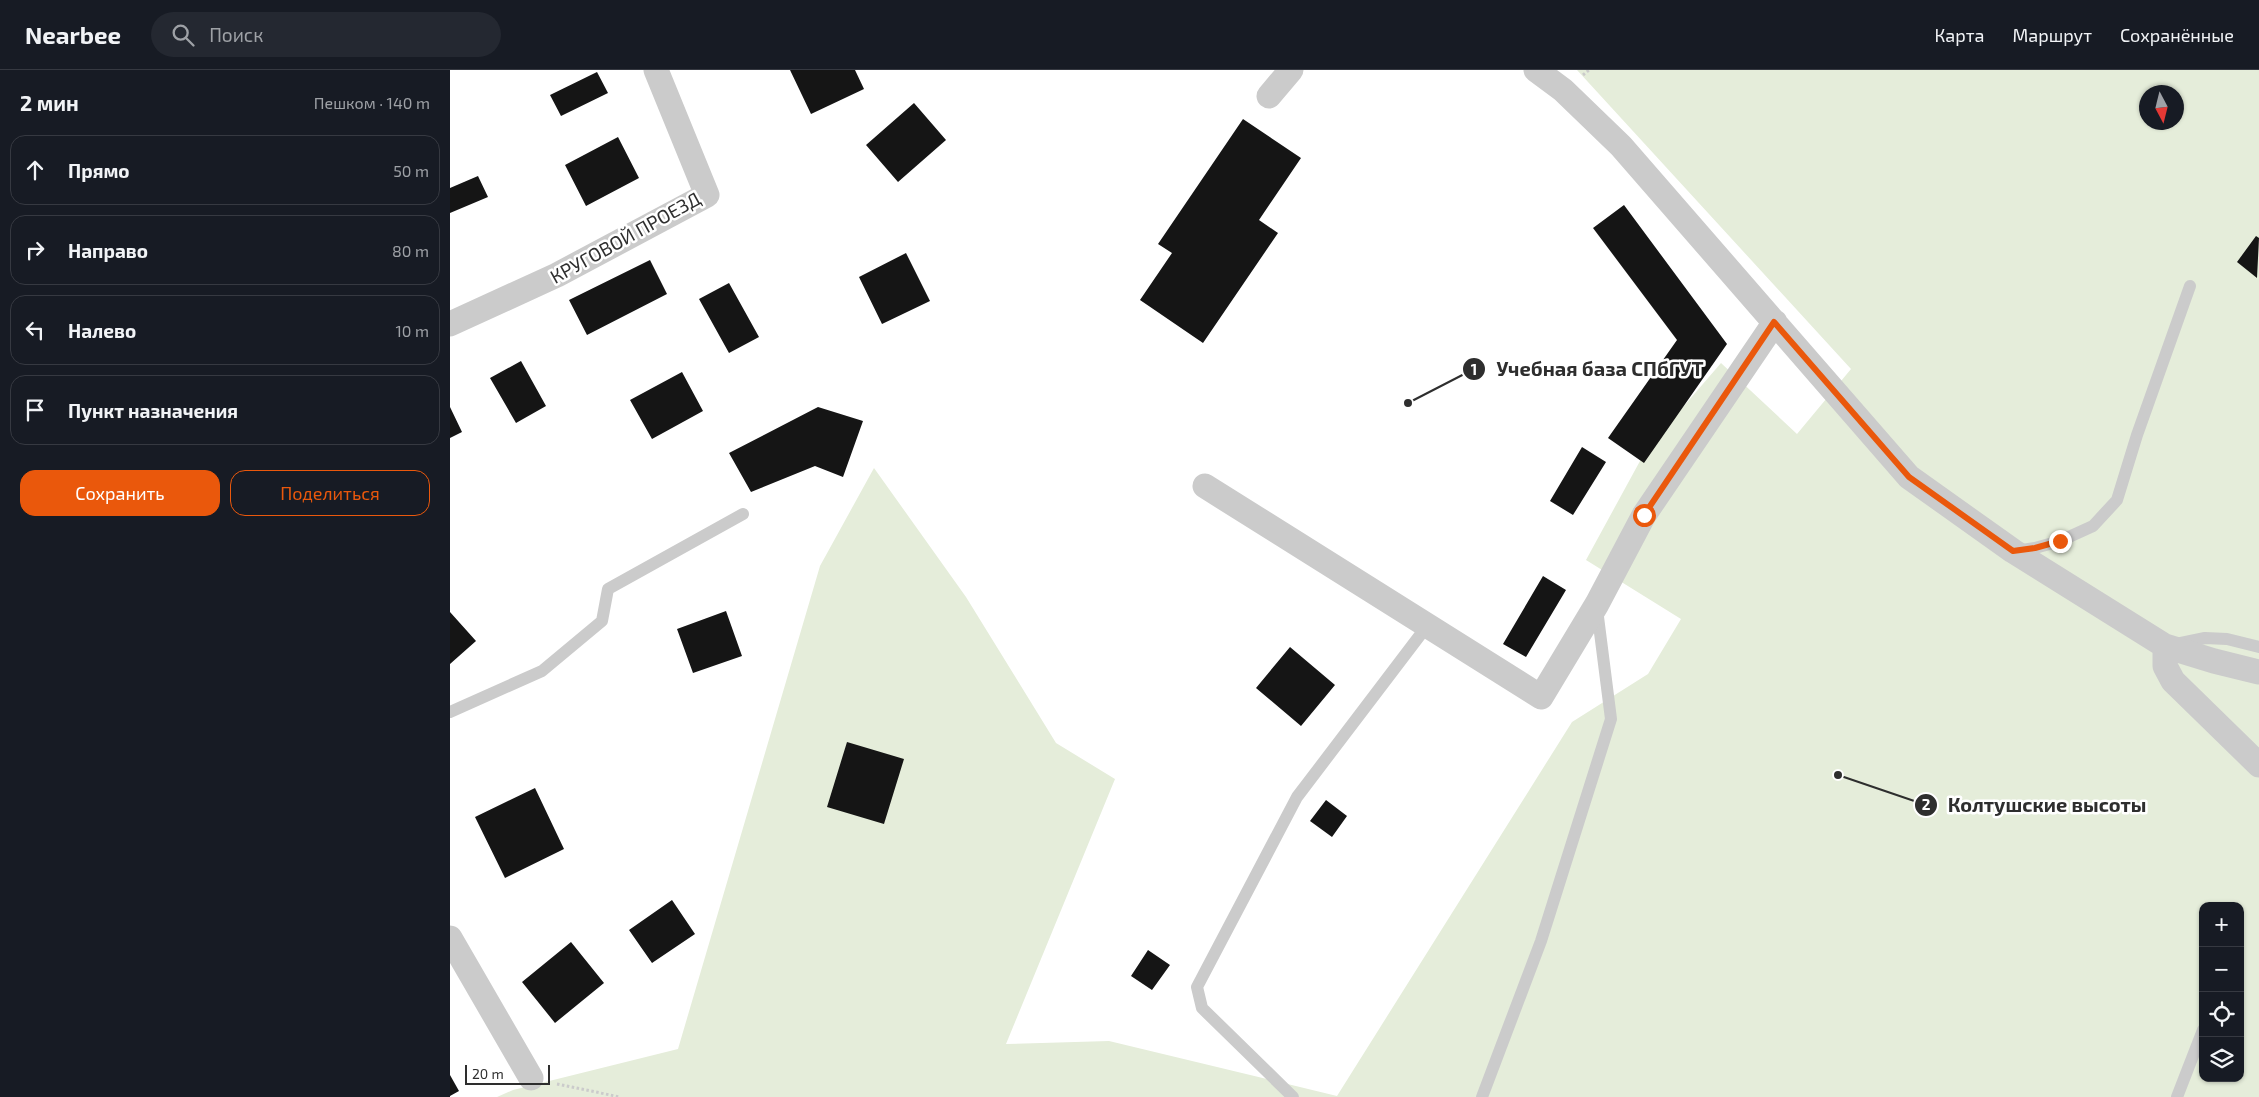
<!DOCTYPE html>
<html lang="ru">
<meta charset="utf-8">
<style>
:root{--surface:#171b24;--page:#242831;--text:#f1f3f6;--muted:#9ea1a6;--line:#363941;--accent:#ea580c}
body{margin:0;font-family:"Exo 2",sans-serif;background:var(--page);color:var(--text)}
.controls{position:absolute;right:15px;bottom:15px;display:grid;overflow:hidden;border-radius:10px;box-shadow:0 1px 4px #0004}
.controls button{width:45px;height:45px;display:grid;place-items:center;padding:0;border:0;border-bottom:1px solid var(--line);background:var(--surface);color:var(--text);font:25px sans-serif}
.compass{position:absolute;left:1689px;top:15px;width:45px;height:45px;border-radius:50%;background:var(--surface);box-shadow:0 1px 4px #0004;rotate:173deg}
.scale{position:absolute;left:15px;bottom:12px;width:85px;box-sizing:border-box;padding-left:5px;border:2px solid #2e2e2e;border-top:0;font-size:14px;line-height:18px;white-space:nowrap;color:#2e2e2e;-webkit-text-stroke:4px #fff;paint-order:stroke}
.stop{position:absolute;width:15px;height:15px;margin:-11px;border:4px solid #ea580c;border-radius:50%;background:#fff}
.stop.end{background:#ea580c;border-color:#fff;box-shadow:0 1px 5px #0008}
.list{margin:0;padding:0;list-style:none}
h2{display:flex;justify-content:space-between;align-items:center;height:65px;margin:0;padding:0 20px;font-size:21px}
h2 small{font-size:16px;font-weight:400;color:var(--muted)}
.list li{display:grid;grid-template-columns:32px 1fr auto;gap:15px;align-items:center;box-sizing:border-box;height:70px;margin:0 10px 10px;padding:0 10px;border:1px solid var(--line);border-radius:15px}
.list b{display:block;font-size:19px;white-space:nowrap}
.list em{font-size:16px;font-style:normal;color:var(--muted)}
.actions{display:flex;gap:10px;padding:15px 20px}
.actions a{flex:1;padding:11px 0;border:1px solid var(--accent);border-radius:15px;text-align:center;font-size:18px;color:var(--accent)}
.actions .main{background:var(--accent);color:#fff}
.icon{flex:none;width:28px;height:28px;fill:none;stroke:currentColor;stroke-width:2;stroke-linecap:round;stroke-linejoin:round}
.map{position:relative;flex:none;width:1809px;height:1027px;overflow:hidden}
header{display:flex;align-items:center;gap:30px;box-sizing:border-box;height:70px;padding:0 25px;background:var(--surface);border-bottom:1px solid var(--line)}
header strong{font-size:24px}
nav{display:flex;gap:28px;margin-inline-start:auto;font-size:18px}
.search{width:350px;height:45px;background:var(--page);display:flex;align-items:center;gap:12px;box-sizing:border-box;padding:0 18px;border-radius:28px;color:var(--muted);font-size:19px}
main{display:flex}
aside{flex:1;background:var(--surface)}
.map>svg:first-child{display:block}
</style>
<header>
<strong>Nearbee</strong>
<div class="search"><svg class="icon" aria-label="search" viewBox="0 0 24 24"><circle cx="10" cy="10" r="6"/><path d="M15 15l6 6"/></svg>Поиск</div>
<nav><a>Карта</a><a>Маршрут</a><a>Сохранённые</a></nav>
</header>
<main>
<aside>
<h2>2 мин<small>Пешком · 140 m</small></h2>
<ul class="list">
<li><svg class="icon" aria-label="ahead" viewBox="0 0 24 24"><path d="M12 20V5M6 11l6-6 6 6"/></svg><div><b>Прямо</b></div><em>50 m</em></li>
<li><svg class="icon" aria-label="right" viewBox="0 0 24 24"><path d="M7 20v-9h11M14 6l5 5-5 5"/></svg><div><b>Направо</b></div><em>80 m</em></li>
<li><svg class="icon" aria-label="left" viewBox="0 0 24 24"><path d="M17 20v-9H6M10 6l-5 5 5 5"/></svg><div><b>Налево</b></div><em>10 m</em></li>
<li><svg class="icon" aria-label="arrive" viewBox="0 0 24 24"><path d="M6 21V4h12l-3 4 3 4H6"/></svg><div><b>Пункт назначения</b></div></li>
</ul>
<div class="actions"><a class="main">Сохранить</a><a>Поделиться</a></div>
</aside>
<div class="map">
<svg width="1809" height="1027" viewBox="0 0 1809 1027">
<rect width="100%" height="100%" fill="#fff"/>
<path fill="#e5edda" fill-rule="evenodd" d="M1127,0H1809V1027H47L63,1020L228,979L370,496L424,398L516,527L606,673L665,709L556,974L659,971L887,1026L1122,652L1198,604L1231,549L1136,490L1196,380L1271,293L1347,364L1401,299ZM1696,22H1726V52H1696ZM1753,836H1790V1008H1753Z"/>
<path fill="#151515" d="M340,0H405L414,19L361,44Z
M147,2L158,23L111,46L100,25Z
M464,33L496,70L448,112L416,75Z
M793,49L851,88L809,150L828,163L753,273L690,230L722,183L708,174Z
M168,67L189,108L136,136L115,95Z
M28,106L38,127L0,143V118Z
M1174,135L1277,274L1194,393L1158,368L1227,270L1143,158Z
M1806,166L1809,168L1807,208L1787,192Z
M456,183L480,231L432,254L409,207Z
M200,190L217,224L137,265L119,230Z
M279,213L309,267L279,283L249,229Z
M71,291L96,336L66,353L40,308Z
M232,302L253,341L202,369L180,330Z
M0,337L12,362L0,368Z
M368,337L413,351L393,407L365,396L301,422L279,383Z
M1132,377L1156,392L1123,445L1100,431Z
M1093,506L1116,520L1076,587L1053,574Z
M276,541L292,586L243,603L227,559Z
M0,542L26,571L0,594Z
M840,577L885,615L851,656L806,618Z
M397,672L454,689L434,754L377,737Z
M85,718L114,779L55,808L25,747Z
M876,730L897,746L882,767L860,751Z
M222,830L245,864L202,893L179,860Z
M121,872L154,913L105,953L72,912Z
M698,880L720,895L702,920L681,906Z
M0,1005L9,1021L0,1026Z"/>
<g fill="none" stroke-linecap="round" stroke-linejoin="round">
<path stroke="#cbcbcb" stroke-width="3" stroke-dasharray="2.5 2.5" stroke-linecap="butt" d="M1133,5L1139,0
M107,1014L170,1027"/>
<path stroke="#cbcbcb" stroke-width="12" d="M1566,481L1585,478L1610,471L1643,456L1667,430L1687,365L1740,216
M1726,574L1755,568L1777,569L1809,577
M0,642L92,601L152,551L158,519L293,444
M843,1027L752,938L747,917L847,727L977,556
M1032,1027L1091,871L1161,649L1147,539
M1727,1027L1753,960"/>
<path stroke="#cbcbcb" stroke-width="25" d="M1086,0L1113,20L1171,76L1459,407L1563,481L1715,576L1764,591L1809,602
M819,26L841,0
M0,254L107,205L257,125L206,0
M755,416L1091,627L1147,534L1194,445L1325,252
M1715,576V596L1723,611L1809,695
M0,868L81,1008"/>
</g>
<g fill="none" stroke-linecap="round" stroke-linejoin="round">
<path stroke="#ea580c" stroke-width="6" d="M1194,445L1324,252L1459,407L1563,481L1585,478L1610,471"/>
</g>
<g text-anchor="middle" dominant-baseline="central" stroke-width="5" stroke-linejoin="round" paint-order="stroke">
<g font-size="19" fill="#2e2e2e" stroke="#fff">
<text transform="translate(175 167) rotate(-29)">КРУГОВОЙ ПРОЕЗД</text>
</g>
</g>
<path fill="none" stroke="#2e2e2e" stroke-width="2" d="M958 333L1024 299M1388 705L1476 735"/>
<g fill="#2e2e2e" stroke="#fff" stroke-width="2">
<circle cx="958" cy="333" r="5"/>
<circle cx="1388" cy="705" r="5"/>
<circle cx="1024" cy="299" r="12"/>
<circle cx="1476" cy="735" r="12"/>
</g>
<g font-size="15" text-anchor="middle" font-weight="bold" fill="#fff">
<text x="1024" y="305">1</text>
<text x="1476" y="740">2</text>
</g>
<g font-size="20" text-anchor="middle" font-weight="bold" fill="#2e2e2e" stroke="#fff" stroke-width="5" stroke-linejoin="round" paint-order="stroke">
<text x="1150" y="306">Учебная база СПбГУТ</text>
<text x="1597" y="742">Колтушские высоты</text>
</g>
</svg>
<div class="controls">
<button>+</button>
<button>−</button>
<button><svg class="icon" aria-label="locate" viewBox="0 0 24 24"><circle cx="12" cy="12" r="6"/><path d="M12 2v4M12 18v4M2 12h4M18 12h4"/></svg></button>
<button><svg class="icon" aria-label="layers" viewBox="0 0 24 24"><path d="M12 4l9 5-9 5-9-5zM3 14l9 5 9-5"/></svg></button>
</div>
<svg class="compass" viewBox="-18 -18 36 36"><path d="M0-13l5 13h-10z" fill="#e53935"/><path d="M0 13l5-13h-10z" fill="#9ea1a6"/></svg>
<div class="scale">20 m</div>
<div class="stop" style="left:1194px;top:445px"></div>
<div class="stop end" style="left:1610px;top:471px"></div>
</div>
</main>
